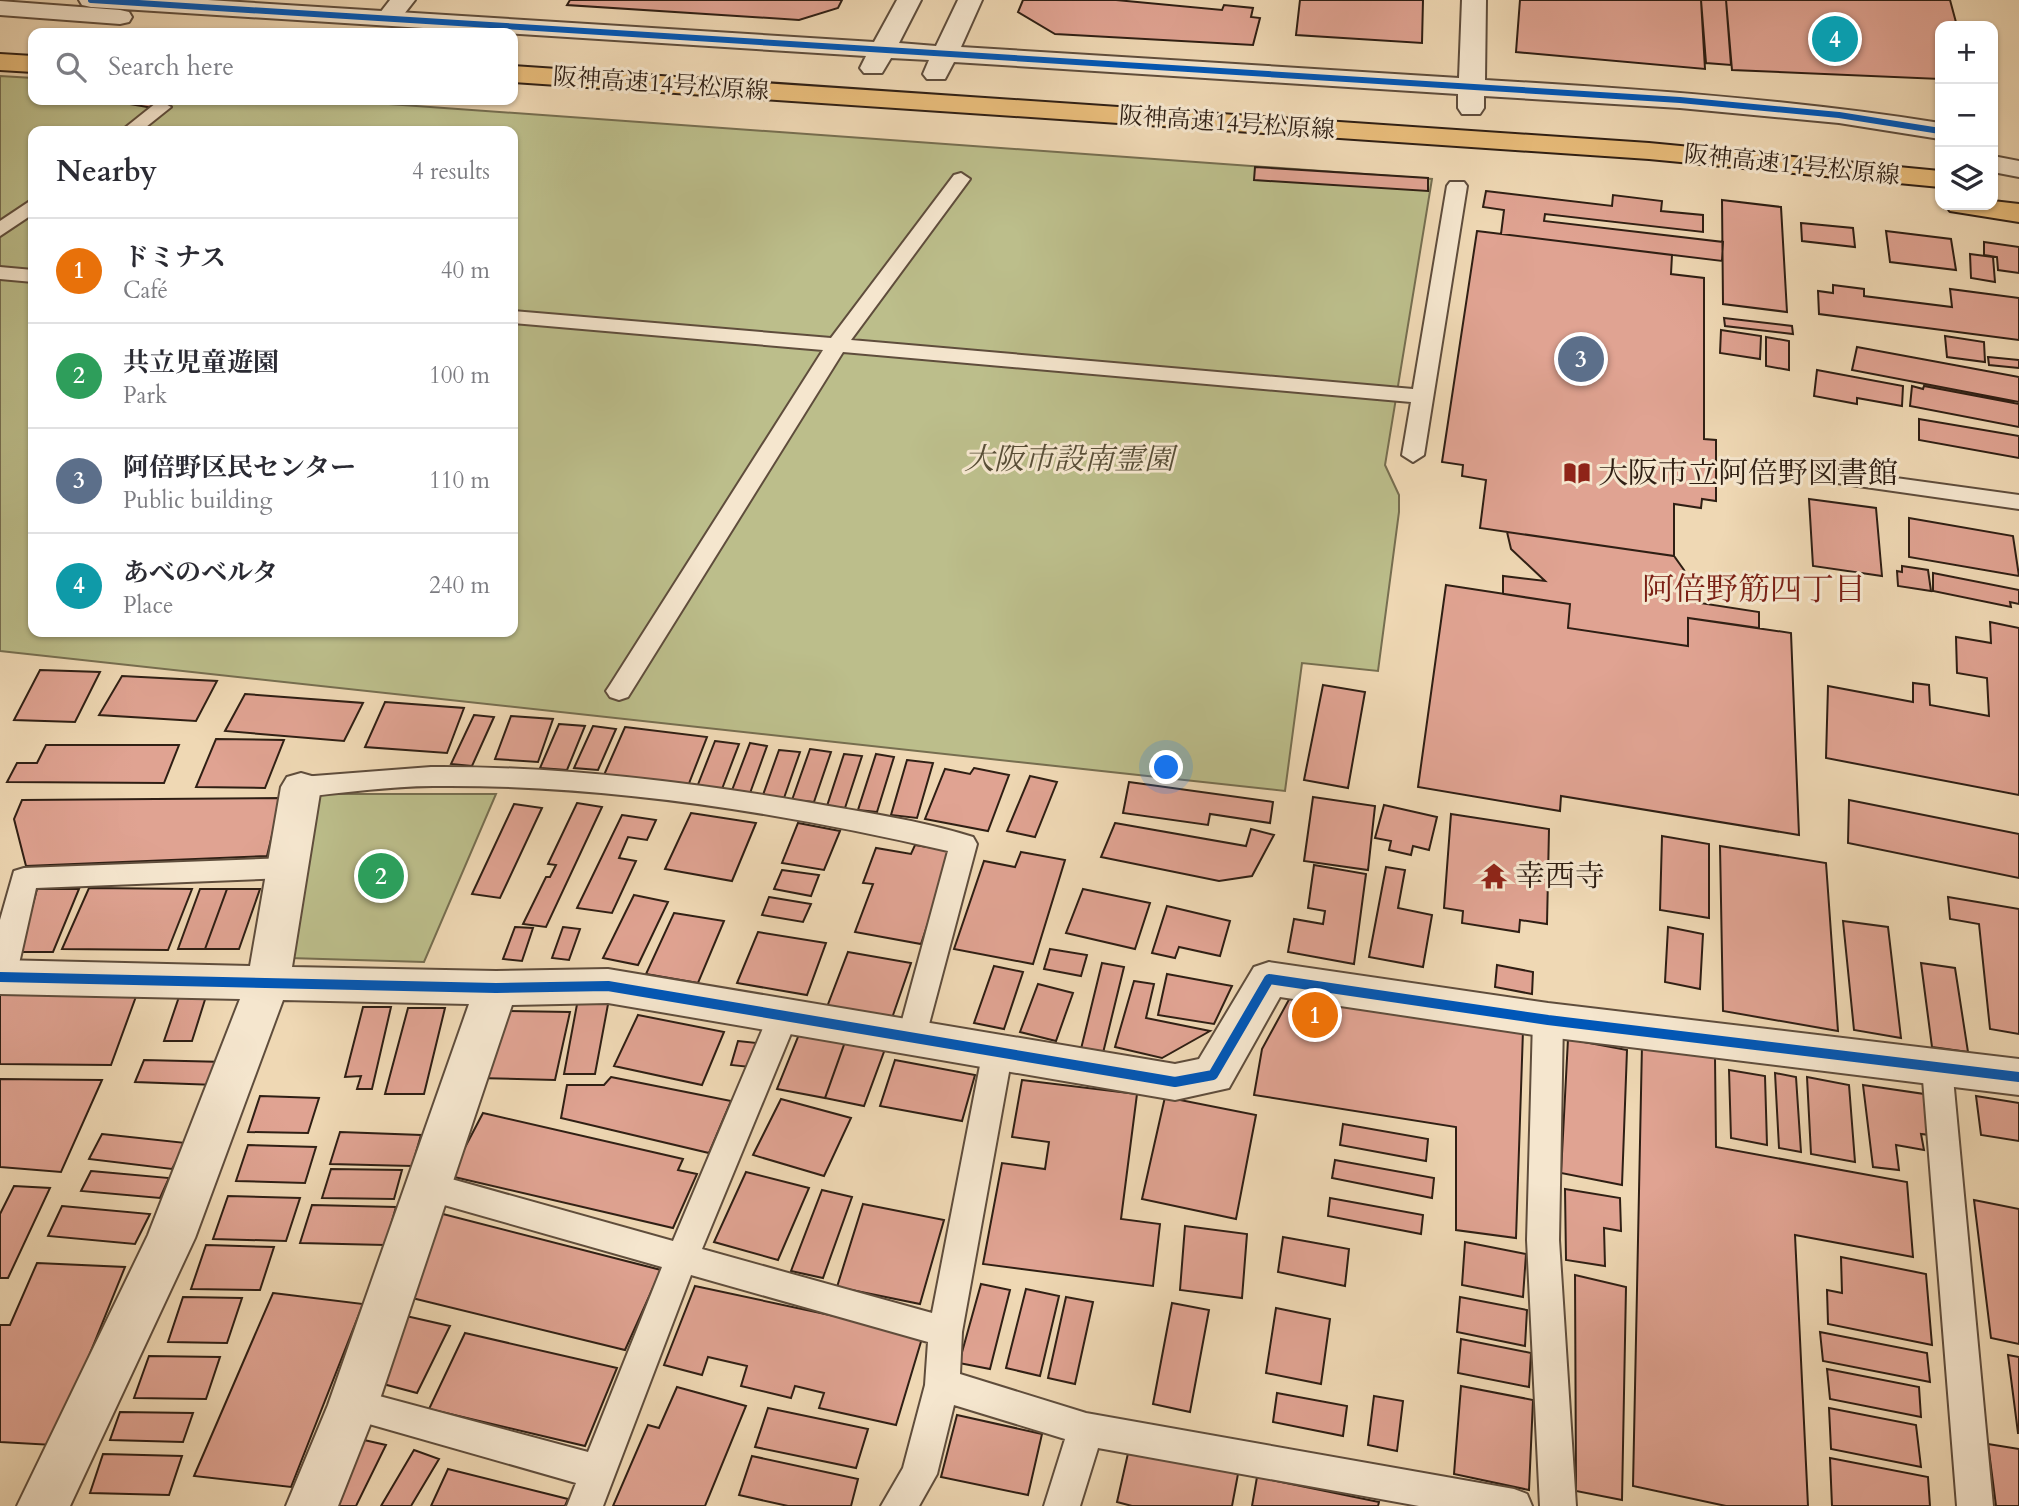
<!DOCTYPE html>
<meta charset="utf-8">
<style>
:root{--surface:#fff;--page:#f7f7f7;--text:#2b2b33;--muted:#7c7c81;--line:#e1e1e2;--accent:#d93025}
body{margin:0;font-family:Cardo,"Noto Serif JP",serif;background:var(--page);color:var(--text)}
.controls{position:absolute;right:21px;top:21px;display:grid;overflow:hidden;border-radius:14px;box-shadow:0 2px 5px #0004}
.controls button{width:63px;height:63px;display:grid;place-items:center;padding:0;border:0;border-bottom:2px solid var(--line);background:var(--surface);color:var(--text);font:35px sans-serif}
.you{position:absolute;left:1167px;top:768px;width:24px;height:24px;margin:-18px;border:5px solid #fff;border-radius:50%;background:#1a73e8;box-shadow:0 0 0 10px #1a73e833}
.badge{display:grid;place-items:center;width:46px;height:46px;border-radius:50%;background:var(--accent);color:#fff;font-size:23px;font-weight:700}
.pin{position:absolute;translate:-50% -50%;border:4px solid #fff;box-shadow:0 2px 7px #0006}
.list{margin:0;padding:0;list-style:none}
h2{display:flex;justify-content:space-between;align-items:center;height:91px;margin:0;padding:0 28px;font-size:30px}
h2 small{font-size:23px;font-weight:400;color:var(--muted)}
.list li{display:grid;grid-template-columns:46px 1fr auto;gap:21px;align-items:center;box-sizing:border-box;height:105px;padding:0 28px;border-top:2px solid var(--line)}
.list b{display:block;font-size:26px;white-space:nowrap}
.list p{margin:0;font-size:23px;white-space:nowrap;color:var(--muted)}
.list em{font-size:23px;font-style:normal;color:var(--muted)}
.icon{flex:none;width:38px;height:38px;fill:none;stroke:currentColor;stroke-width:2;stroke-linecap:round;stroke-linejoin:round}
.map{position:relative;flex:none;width:2019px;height:1506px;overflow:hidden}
.search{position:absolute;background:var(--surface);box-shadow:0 2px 5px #0004;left:28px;top:28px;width:490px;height:77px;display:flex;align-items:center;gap:18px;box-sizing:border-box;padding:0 24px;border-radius:14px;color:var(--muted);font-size:26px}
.panel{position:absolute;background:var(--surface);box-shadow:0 2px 5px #0004;left:28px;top:126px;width:490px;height:511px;border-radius:14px}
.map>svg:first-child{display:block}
</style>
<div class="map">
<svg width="2019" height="1506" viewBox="0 0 2019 1506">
<rect width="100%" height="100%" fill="#efd8b4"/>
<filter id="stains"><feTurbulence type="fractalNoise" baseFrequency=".00286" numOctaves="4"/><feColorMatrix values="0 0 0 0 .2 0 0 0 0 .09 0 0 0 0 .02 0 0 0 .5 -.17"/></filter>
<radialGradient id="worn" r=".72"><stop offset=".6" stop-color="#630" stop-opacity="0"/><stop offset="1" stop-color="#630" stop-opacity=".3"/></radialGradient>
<path fill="#bcbe8b" stroke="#766e50" stroke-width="2" fill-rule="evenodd" d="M0,76L33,78V100H333L1432,179L1385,465L1399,495V512L1378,671L1302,663L1285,791L0,651ZM33,131H513V632H33Z
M315,794H496L424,962L289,958Z"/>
<path fill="#e0a392" stroke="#2f1f14" stroke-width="2" d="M570,0H842L838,8L799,20L567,5Z
M1023,0H1116L1222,10L1224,5L1253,8L1251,17L1260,18L1253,45L1055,34L1018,12Z
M1300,0H1423L1422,43L1296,35Z
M1520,0H1701L1705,69L1516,52Z
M1701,0H1726L1731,65L1706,63Z
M1726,0H1950L1957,26H1940V79L1732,70Z
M122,100H164L153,108L118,102Z
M1255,167L1428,178V191L1254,180Z
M1486,191L1612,206L1613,195L1662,201L1661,211L1703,215V232L1545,214L1544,221L1723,242L1722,261L1501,234L1504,210L1483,207Z
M1722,200L1781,207L1787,312L1723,304Z
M1801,223L1853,228L1855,247L1802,241Z
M1477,231L1672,255L1671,274L1704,278V439L1716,440V501L1702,499L1701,508L1674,504V556L1480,528L1486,480L1462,476L1463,465L1442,462Z
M1886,231L1951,239L1956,270L1890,262Z
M1984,242L2019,247V273L1998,270L1997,257L1984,255Z
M1970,254L1993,257L1995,282L1971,278Z
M1833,285L1864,289V296L1952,307L1950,289L2019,298V340L1819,314L1818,291L1833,293Z
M1724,318L1792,326L1793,334L1725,326Z
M1721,330L1761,336L1760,359L1720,353Z
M1945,336L1984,342L1985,362L1947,357Z
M1766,337L1789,341V370L1766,366Z
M1857,347L2019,377V402L1852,370Z
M1988,357L2019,360V368L1989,365Z
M1817,370L1903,386L1902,406L1857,398V404L1814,396Z
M1912,386L1923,389L1924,386L2019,404V427L1910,406Z
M1919,419L2019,436V458L1919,440Z
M1809,499L1876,508L1882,576L1813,566Z
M1909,518L2013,536L2019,576L1909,557Z
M1507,532L1674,556L1684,570L1691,587L1687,601L1759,612V628L1688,618V646L1568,628L1570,604L1503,594V576L1545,581L1511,549Z
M1902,566L1928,570L1931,591L1898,586L1897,571L1902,572Z
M1933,573L2019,590V604L2010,602L2011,607L1933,591Z
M1446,585L1570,604L1568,628L1688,646V618L1791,633L1799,835L1561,796L1560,811L1418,787Z
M1990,622L2019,628V795L1826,758L1828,686L1913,702V683L1929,685L1930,705L1989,716L1987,678L1957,673L1956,637L1991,643Z
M40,670L100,672L75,722L14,720Z
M122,676L217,681L196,721L99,715Z
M1323,685L1365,692L1348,788L1304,780Z
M245,694L363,703L344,741L225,731Z
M385,702L464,708L447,753L365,747Z
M474,715L494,717L472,766L451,764Z
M511,716L553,719L538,762L495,759Z
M559,724L585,726L567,770L540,768Z
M593,726L616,729L598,770L574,768Z
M625,727L707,737L688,786L604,775Z
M216,739L284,740L265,788L196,787Z
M715,741L739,744L722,789L697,787Z
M750,743L767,746L749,796L731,793Z
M46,745H179L164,783L7,782L17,763H37Z
M810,749L831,752L814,802L792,800Z
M779,750L800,752L784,798L763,795Z
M844,754L862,756L845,808L827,806Z
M876,754L894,757L877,812L858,810Z
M907,760L933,763L917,818L891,815Z
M974,768L1009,775L988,831L925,819L945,769L970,774Z
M1030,776L1057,782L1035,837L1007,831Z
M1129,782L1273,802L1270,823L1210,814L1208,825L1123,813Z
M1313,797L1375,806L1368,870L1304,861Z
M281,798L267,856L26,866L14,819L22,800Z
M1849,800L2019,834V878L1848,843Z
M577,803L602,807L546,927L523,924L546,877H550L556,865L548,864Z
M514,804L542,808L500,898L472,894Z
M1384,805L1437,817L1429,850L1413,846L1411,855L1389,850L1391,841L1375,838Z
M691,813L756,823L732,881L665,869Z
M1451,814L1549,829L1547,924L1520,920L1519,932L1462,923L1463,911L1444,908Z
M622,815L656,820L647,840L628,837L619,858L636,861L612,913L577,908Z
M798,823L840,831L824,870L782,863Z
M1115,823L1246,846L1251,829L1274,835L1252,876L1219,881L1101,857Z
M1662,836L1709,844V918L1660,910Z
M915,845L952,851L921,944L855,932L873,884L863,883L876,848L911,854Z
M1720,846L1826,863L1838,1031L1723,1011Z
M1021,852L1065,860L1033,964L954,949L984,861L1015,867Z
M1314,865L1366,874L1354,964L1288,952L1294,919L1323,924L1325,911L1308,908Z
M1386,867L1405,870L1398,908L1432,915L1423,967L1369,957Z
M782,870L819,875L811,896L774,889Z
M89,888L192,889L168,950L62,949Z
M37,889H79L53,952H20Z
M200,889H227L205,949H178Z
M227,889H260L239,949H205Z
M1083,889L1150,903L1135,949L1066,933Z
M634,895L668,902L638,965L603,958Z
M769,897L811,904L803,922L762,915Z
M1948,897L2019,909V1034L1990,1029L1979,924L1950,919Z
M1167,906L1230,921L1220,956L1179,947L1175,958L1152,953Z
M674,913L724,921L698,983L646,974Z
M1843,921L1888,927L1901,1038L1854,1030Z
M515,927L533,928L522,961L503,959Z
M563,927L580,929L569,960L552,958Z
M1668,927L1703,934L1700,989L1665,982Z
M758,932L826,943L807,995L737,983Z
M1050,949L1087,955L1081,976L1044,969Z
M848,952L911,963L892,1018L827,1007Z
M1102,963L1124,967L1103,1053L1081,1049Z
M1921,963L1955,968L1968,1052L1932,1047Z
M1497,965L1533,972L1532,994L1495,987Z
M994,966L1023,972L1004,1029L974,1023Z
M1167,974L1232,986L1214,1024L1158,1015Z
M1134,981L1154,984L1146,1018L1210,1031L1162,1058L1115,1047Z
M1038,984L1073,993L1056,1041L1020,1032Z
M0,990L138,991L111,1065L0,1064Z
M208,990L192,1041H164L181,991Z
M1292,994L1523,1030L1516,1238L1456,1230V1127L1254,1095L1262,1049Z
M578,999H609L595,1074H564Z
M363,1007H391L372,1089H357L361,1076L345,1077Z
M408,1008H445L424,1094H385Z
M505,1011L570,1012L555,1080L477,1078Z
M638,1015L724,1032L702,1085L614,1066Z
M800,1032L845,1042L825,1098L777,1089Z
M1568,1039L1627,1050L1622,1185L1561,1173Z
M738,1041L757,1043L750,1067L731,1065Z
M845,1042L885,1049L864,1106L825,1098Z
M1642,1044L1715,1057L1716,1147L1907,1182L1913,1257L1795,1235L1808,1506H1726L1633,1486Z
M144,1060L225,1062L216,1085L135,1082Z
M895,1060L975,1075L962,1121L880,1106Z
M1729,1070L1765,1076L1767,1145L1731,1138Z
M1775,1073L1796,1077L1801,1152L1779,1148Z
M611,1077L731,1101L709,1153L561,1118L567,1085H604Z
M1807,1077L1849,1085L1855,1162L1811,1154Z
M0,1079L102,1080L61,1172L0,1167Z
M1022,1080L1137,1094L1121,1219L1160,1224L1153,1286L983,1264L1002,1163L1045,1169L1049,1142L1012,1137Z
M1863,1085L1924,1094L1930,1135L1921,1134L1924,1150L1896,1145L1899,1170L1873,1167Z
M260,1096L319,1098L308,1133L248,1132Z
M1976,1096L2019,1103V1141L1981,1135Z
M1165,1097L1256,1115L1236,1219L1142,1199Z
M781,1099L851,1118L824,1176L753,1155Z
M483,1113L683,1159L678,1170L697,1174L673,1228L450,1176Z
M1343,1124L1428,1139L1426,1161L1340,1145Z
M340,1132L421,1135L412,1166L330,1164Z
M102,1134L186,1143L172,1169L89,1159Z
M248,1145L316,1147L305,1183L236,1181Z
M1335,1160L1434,1178L1432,1198L1332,1178Z
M331,1169L402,1170L394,1199L322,1198Z
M91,1171L169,1178L160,1198L81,1191Z
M746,1172L809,1188L778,1260L714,1242Z
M14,1186L50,1188L8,1278H0V1214Z
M1565,1189L1620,1198L1621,1231L1604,1228L1605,1266L1566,1260Z
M822,1190L852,1197L823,1278L791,1271Z
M228,1196L300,1198L286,1241L213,1239Z
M1330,1198L1423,1215L1421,1234L1328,1216Z
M1974,1200L2019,1209V1344L1991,1338Z
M863,1204L944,1220L920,1304L837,1287Z
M312,1205L396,1207L385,1245L300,1243Z
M62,1206L150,1214L135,1244L48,1236Z
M439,1213L661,1270L625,1350L408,1297Z
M1185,1226L1247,1234L1242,1298L1180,1290Z
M1283,1237L1349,1249L1345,1286L1278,1272Z
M1465,1242L1526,1254L1523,1297L1462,1285Z
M206,1245L274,1247L260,1290L191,1289Z
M1841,1257L1926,1274L1932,1345L1828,1324L1827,1290L1842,1293Z
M37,1263L125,1267L53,1445L0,1442V1325H10Z
M1575,1275L1626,1287L1622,1500L1576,1491Z
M981,1284L1010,1290L990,1369L959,1363Z
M695,1286L923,1335L896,1425L819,1408L824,1393L795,1386L791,1398L741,1386L747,1366L708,1357L702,1375L664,1365Z
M1026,1289L1059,1296L1040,1376L1006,1368Z
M273,1293L363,1304L291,1487L194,1476Z
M183,1297L242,1298L227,1343L168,1342Z
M1066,1297L1093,1302L1075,1384L1048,1378Z
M1460,1297L1527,1310L1525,1346L1457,1332Z
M1172,1303L1209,1310L1190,1412L1153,1404Z
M1276,1308L1330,1319L1321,1384L1266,1373Z
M406,1316L450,1326L417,1393L372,1381Z
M1820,1332L1927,1353L1930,1382L1823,1361Z
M465,1333L617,1368L585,1446L429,1409Z
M1461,1339L1531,1353L1529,1387L1458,1373Z
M2008,1355L2019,1357V1433H2018Z
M149,1356L220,1357L206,1399L134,1398Z
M1827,1369L1919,1387L1921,1417L1830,1399Z
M1461,1386L1533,1400L1529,1490L1454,1474Z
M677,1387L746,1406L705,1506H613L648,1425L659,1428Z
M1277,1393L1347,1406L1343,1436L1273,1422Z
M1374,1396L1403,1401L1397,1451L1368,1445Z
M768,1408L868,1429L856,1468L755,1447Z
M1829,1408L1916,1425L1921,1467L1831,1449Z
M120,1412L193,1413L183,1442L110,1440Z
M957,1415L1042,1434L1028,1495L941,1477Z
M364,1440L386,1445L356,1506H332Z
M1988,1444L2019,1449V1506H1996Z
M1129,1449L1238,1474L1232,1506H1132L1117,1502Z
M414,1450L439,1459L411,1506H381Z
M103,1454L182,1456L169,1495L90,1493Z
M752,1456L858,1479L851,1506H788L739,1495Z
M1830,1458L1928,1477L1930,1506H1832Z
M448,1469L568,1499L565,1506H431Z
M1257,1477L1379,1502L1378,1506H1252Z"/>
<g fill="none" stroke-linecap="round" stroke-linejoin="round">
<g stroke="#5f4d3c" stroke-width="4">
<path id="service" d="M162,102L171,107L141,131H121L156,103Z
M961,173L970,179L851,340L1413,389L1447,186L1450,182H1464L1467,186L1424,455L1413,462L1402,455L1411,402L843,352L628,697L619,700L610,697L606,691L610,685L823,350L513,323V311L831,338L954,175Z
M33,199V214L0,236V221Z
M0,267L33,270V282L0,279Z
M1838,470L2019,495V509L1830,482L1827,477L1830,472Z
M431,767C556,766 683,781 806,802C862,812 919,820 973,837L977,844L924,1043L913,1047L902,1043L898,1035L948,851C780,812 605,784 433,786C389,786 345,793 301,797L292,794L288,787L292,780L301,777Z
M287,858L297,861L301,868L297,875L287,878L36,888L16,977L11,985L0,988V920L14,871L24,868Z
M784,1002L794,1006L799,1014L702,1249L932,1313L983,1050L987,1041L998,1038L1009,1041L1013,1050L962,1332L960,1374L1086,1413L1514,1489L1527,1494L1532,1506H1419L1098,1448L1080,1506H1044L1065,1439L954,1405L937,1474L919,1506H881L903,1468L925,1385L928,1342L691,1275L603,1506H567L576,1483L341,1416L336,1405L341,1394L353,1389L588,1452L662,1267L430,1201L419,1197L414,1187L419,1177L430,1173L673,1241L769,1014L774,1006Z
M1548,1008L1558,1012L1563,1020L1559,1240L1576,1506H1540L1527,1240L1533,1020L1538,1012Z
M1937,1055L1948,1058L1952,1067L1993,1506H1957L1922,1067L1926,1058Z"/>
</g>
<g stroke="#5f4d3c" stroke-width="4">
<path id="minor" d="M390,0H415L397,23H379L376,18Z
M301,773L315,777L321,787L292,967L496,971L608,969L1175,1064L1199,1059L1254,967L1269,962L1548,1003L2019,1059V1095L1548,1037L1280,997L1229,1088L1175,1100L608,1003L512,1005L378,1405L338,1506H286L328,1405L469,1004L283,1000L195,1238L70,1506H17L148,1235L240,999L0,994V960L250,966L281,787L287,777Z"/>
</g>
<g stroke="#5f4d3c" stroke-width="4">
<path id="tertiary" d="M79,0H208L874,42L897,0H921L899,43L936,46L958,0H982L961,47L1459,78L1462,0H1486L1485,80C1637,89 1789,99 1940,123V139L1839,123L1680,108L1484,96V108L1480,114H1462L1458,108V94L954,62L945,79H927L923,74L929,60L891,58L882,73H864L860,68L866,56L91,7L82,5Z
M0,1L120,10L129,12L132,17L129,22L120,24L0,15Z
M1993,156L2019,161V177L1993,172Z"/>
</g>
<g stroke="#2f1f14" stroke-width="4">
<path id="motorway" d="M0,54L33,56V72L0,70Z
M513,66L1649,143L1940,171V187L1649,159L513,82Z
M1993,201L2019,204V222L1950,211L1946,205H1993Z"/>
</g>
<use href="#service" fill="#f5e6ce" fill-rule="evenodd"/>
<use href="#minor" fill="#f5e6ce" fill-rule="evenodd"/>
<use href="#tertiary" fill="#f5e6ce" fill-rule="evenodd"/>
<use href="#motorway" fill="#e8bc7a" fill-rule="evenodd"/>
<g stroke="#f5e6ce" stroke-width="10">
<path id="cycleway-far1" d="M91,0L1680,100L1839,115L1940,131"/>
</g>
<g stroke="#f5e6ce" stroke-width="15">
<path id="cycleway" d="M0,977L496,988L608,986L1175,1082L1213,1075L1269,979L1548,1020L2019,1077"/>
</g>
<use href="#cycleway-far1" stroke="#0057b8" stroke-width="6"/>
<use href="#cycleway" stroke="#0057b8" stroke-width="10"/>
</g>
<defs>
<g id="library-bare" transform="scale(2.1)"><path d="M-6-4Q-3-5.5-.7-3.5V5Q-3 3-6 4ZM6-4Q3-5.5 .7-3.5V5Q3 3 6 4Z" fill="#8f2418" stroke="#f5e6ce" stroke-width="2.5" paint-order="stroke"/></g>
<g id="temple-bare" transform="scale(2.1)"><path d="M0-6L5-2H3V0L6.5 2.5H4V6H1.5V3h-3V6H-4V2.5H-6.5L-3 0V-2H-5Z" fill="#8f2418" stroke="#f5e6ce" stroke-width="2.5" paint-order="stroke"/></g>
</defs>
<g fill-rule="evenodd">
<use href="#library-bare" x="1577" y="473"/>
<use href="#temple-bare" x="1494" y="876"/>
</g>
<g text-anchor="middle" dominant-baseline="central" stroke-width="6" stroke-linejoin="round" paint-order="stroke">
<g font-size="24" fill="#2f1f14" stroke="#f5e6ce">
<text transform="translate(661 84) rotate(4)">阪神高速14号松原線</text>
<text transform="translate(1227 123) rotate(4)">阪神高速14号松原線</text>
<text transform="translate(1792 165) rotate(6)">阪神高速14号松原線</text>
</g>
<g font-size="30" font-style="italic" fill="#594f38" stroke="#f5e6ce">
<text x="1069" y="459">大阪市設南霊園</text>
</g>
<g font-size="30" fill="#2f1f14" stroke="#f5e6ce" text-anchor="start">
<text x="1598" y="473">大阪市立阿倍野図書館</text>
<text x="1515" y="876">幸西寺</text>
</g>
<g font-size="32" fill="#7a1f14" stroke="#f5e6ce">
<text x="1754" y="590">阿倍野筋四丁目</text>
</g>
</g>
<rect width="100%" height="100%" filter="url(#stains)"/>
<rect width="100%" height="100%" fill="url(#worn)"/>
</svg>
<div class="controls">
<button>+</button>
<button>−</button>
<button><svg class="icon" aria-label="layers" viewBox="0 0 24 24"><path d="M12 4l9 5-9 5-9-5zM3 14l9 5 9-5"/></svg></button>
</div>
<div class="you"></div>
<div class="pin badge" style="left:1315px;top:1015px;background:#e8710a">1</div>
<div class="pin badge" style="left:381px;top:876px;background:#2e9e5b">2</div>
<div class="pin badge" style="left:1581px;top:359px;background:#5c6f8a">3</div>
<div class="pin badge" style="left:1835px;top:39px;background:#0f9aa8">4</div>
<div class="search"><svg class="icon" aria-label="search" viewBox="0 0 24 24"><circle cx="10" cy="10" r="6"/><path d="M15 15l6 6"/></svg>Search here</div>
<section class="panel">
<h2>Nearby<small>4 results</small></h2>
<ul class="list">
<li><span class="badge" style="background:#e8710a">1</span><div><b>ドミナス</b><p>Café</p></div><em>40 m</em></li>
<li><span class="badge" style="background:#2e9e5b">2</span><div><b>共立児童遊園</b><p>Park</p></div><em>100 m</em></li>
<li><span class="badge" style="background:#5c6f8a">3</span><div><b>阿倍野区民センター</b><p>Public building</p></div><em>110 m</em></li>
<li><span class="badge" style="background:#0f9aa8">4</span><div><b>あべのベルタ</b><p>Place</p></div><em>240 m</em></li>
</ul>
</section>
</div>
